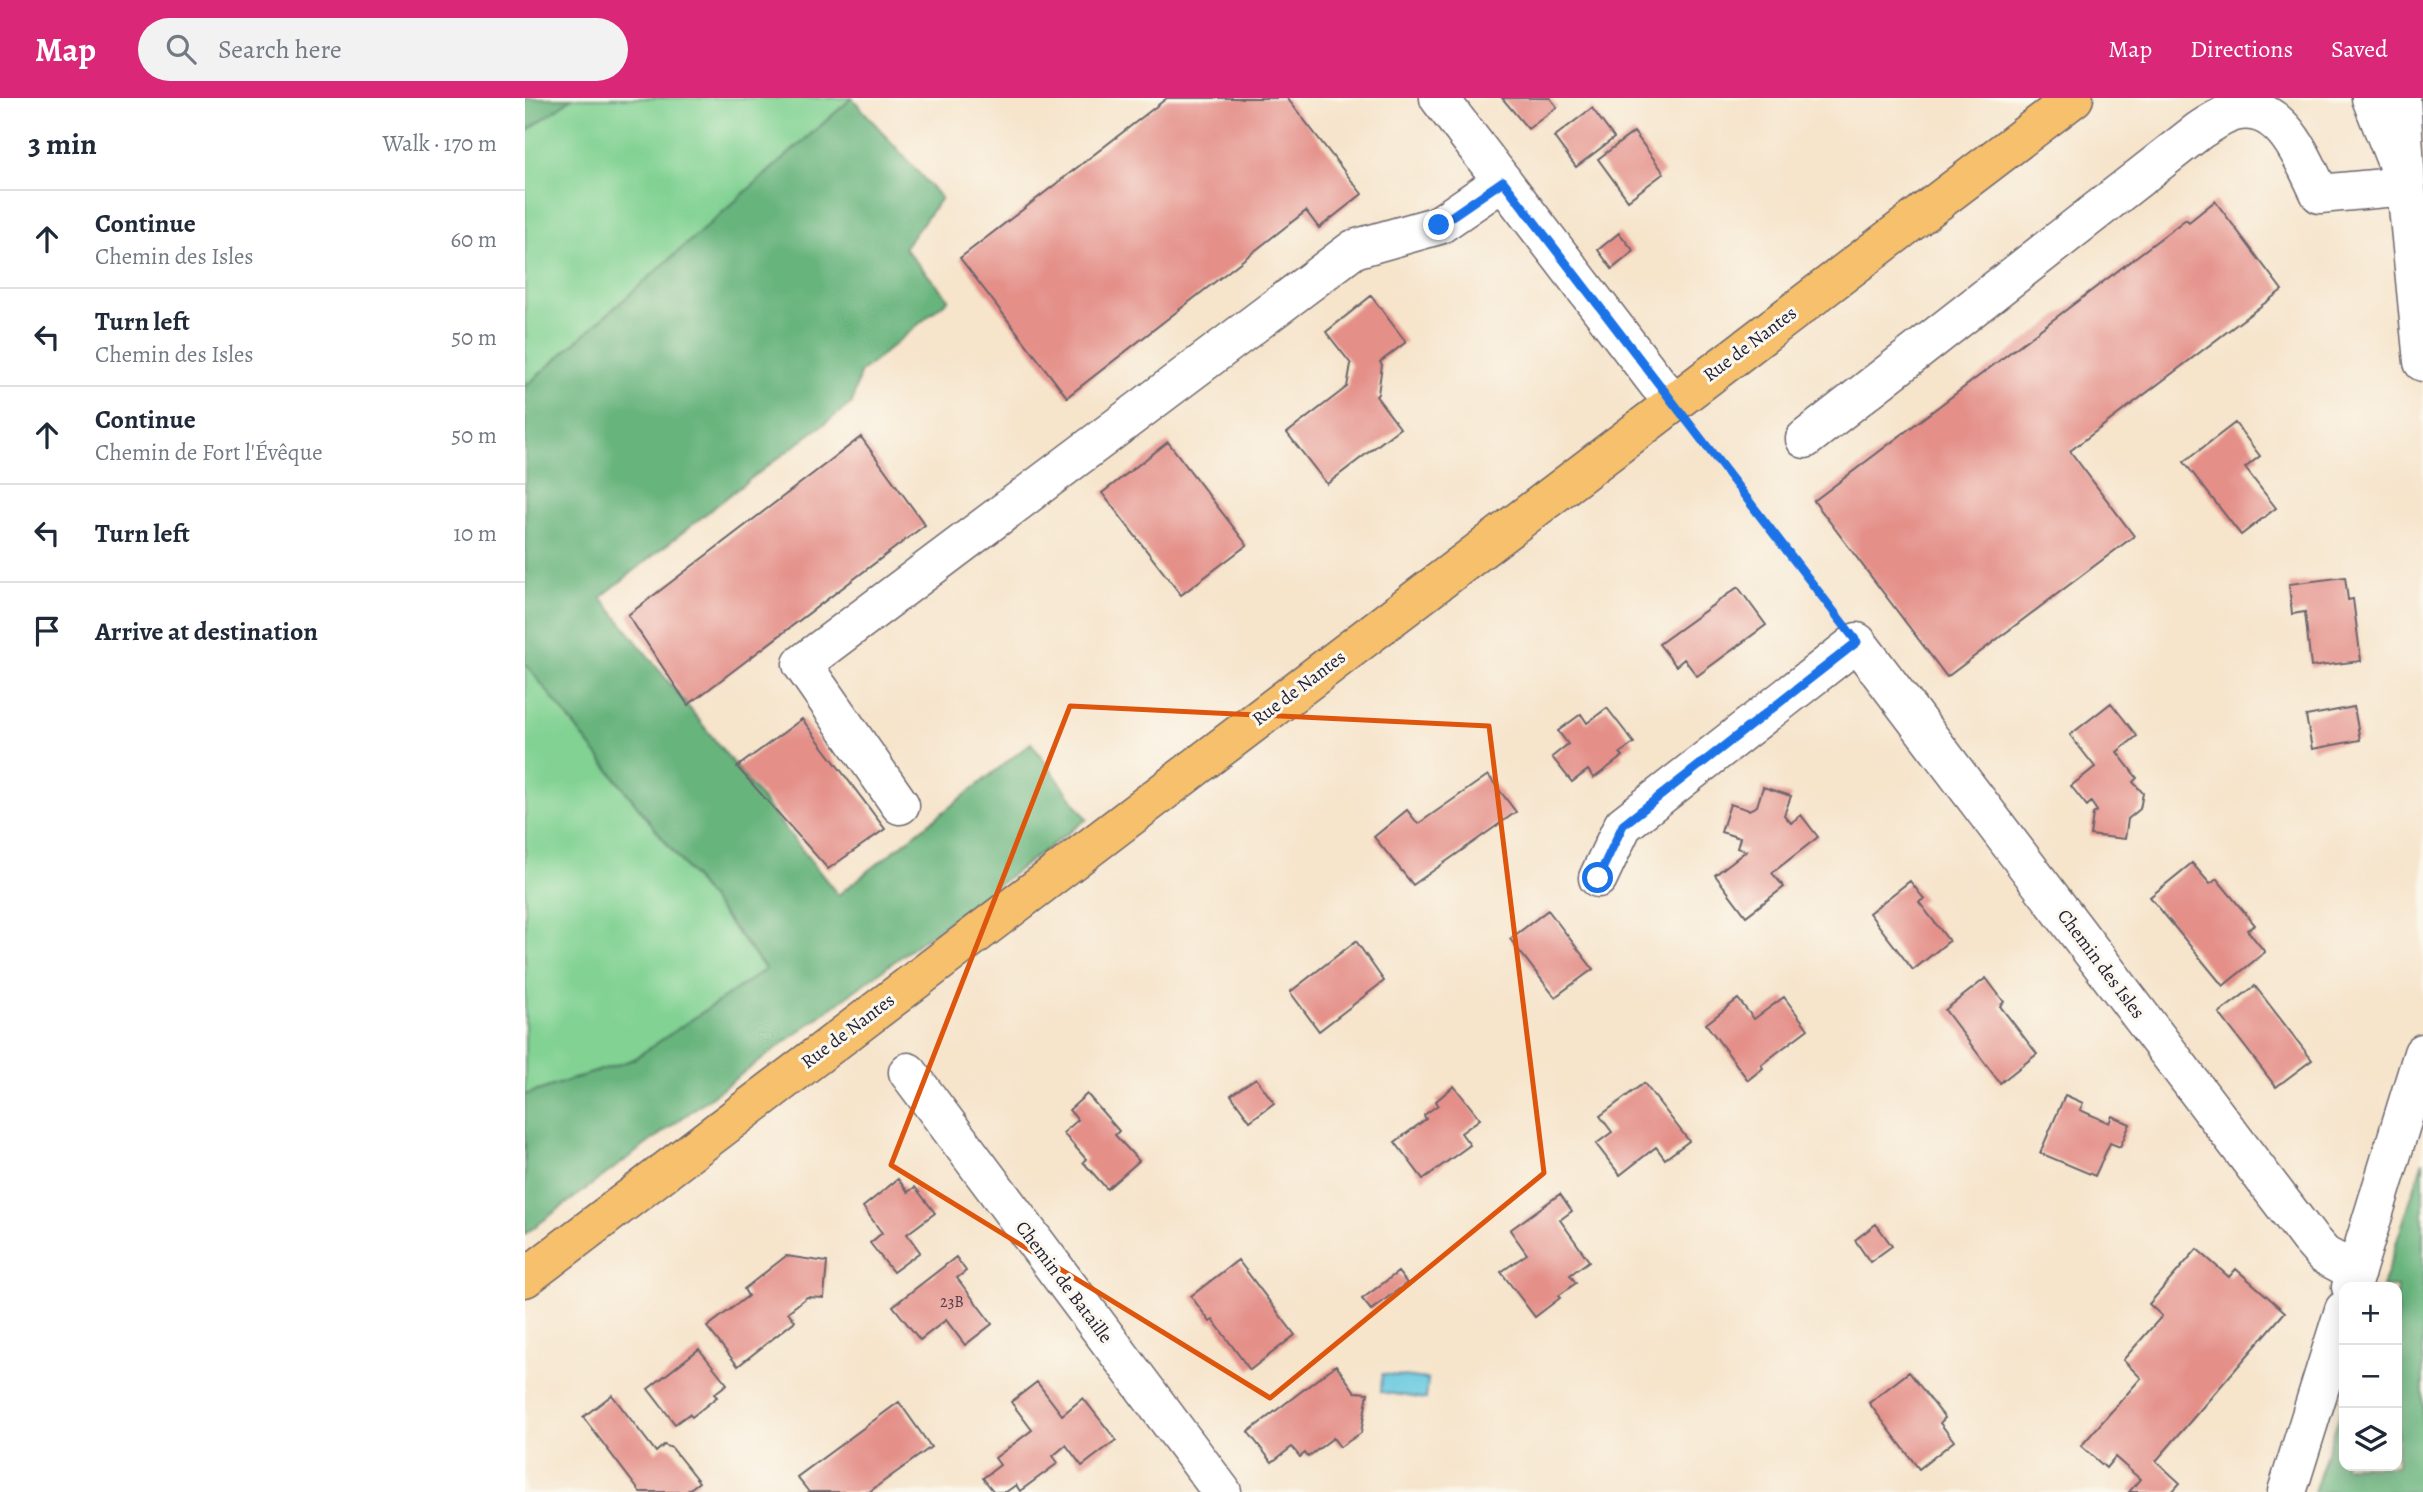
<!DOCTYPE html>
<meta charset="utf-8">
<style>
:root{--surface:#fff;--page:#f2f2f3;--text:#1f2937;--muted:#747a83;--line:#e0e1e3;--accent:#db2777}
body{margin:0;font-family:Alegreya,serif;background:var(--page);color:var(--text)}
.controls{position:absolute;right:21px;bottom:21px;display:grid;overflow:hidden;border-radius:14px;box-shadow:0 4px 18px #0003}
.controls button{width:63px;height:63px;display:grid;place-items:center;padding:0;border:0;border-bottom:2px solid var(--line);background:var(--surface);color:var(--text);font:35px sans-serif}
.stop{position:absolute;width:21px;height:21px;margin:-16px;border:5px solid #1a73e8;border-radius:50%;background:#fff}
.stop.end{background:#1a73e8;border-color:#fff;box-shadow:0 2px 7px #0008}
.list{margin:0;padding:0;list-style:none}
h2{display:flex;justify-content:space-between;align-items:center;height:91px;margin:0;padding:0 28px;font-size:30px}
h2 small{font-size:23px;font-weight:400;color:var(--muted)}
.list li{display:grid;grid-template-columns:46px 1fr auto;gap:21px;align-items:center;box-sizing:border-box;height:98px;padding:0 28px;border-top:2px solid var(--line)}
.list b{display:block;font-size:26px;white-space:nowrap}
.list p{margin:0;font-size:23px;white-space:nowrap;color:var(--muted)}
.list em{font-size:23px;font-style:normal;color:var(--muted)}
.icon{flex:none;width:38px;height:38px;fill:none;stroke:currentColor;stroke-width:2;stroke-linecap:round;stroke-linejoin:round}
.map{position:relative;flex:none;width:1898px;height:1394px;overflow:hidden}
header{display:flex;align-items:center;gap:42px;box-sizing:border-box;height:98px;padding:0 35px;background:var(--accent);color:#fff}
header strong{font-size:33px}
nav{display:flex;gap:38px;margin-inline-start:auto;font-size:24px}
.search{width:490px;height:63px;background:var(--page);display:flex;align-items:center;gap:18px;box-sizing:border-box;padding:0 24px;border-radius:38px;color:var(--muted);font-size:26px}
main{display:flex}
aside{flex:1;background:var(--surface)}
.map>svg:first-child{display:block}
</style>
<header>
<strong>Map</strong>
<div class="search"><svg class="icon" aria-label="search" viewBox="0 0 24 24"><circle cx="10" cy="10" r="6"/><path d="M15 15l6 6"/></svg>Search here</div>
<nav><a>Map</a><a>Directions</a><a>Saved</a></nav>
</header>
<main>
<aside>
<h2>3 min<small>Walk · 170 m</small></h2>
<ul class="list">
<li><svg class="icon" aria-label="ahead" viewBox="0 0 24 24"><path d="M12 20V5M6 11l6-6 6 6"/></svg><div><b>Continue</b><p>Chemin des Isles</p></div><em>60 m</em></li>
<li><svg class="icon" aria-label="left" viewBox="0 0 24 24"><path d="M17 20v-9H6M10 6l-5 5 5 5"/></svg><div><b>Turn left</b><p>Chemin des Isles</p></div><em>50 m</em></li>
<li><svg class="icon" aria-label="ahead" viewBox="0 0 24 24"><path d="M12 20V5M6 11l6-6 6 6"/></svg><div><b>Continue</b><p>Chemin de Fort l'Évêque</p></div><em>50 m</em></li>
<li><svg class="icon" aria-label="left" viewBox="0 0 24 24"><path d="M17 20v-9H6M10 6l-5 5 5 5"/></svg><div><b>Turn left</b></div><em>10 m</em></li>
<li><svg class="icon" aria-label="arrive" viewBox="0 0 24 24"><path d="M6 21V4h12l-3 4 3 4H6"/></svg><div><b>Arrive at destination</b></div></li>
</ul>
</aside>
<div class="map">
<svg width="1898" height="1394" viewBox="0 0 1898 1394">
<rect width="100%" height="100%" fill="#fbf7ec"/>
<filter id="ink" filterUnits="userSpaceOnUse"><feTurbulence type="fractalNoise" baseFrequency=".0143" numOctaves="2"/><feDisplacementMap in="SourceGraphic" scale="14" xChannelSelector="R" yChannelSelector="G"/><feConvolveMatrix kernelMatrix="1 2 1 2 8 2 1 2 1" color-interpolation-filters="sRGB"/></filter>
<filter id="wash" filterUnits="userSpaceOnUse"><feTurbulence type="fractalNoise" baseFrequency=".00686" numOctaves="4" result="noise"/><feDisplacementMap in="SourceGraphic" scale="28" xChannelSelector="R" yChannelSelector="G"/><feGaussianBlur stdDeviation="1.57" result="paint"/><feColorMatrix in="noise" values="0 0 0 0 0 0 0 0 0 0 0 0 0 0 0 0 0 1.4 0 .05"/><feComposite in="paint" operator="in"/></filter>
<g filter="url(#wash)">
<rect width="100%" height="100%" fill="#f6e4cb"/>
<path fill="#81d293" stroke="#527a67" stroke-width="2" d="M47,0H327L0,289V34Z
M0,565L241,872L107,962L0,997Z"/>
<path fill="#68b47d" stroke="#456b5c" stroke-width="2" d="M0,0H47L0,34Z
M327,0L416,100L379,150L424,201L335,275L327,305L216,388L76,499L313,797L506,645L562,721L0,1136V997L107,962L241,871L0,565V289Z
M1898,1063V1394H1789L1819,1303V1368H1872V1189H1857Z"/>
<path fill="#62c7df" stroke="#42748d" stroke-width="2" d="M857,1276L903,1281L901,1301L856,1294Z"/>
<g id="blocks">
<path fill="#e49089" d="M642,0H762L837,96L794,130L781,113L542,299L435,160Z
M977,0H1025L1032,9L1003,31Z
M1067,10L1089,40L1051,69L1029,39Z
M1109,34L1139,75L1103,102L1073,61Z
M1690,103L1757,192L1545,353L1609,438L1422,579L1289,403L1661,121L1664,124Z
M1094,135L1109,153L1087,171L1073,152Z
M846,198L881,244L855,264L857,267L853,296L851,298L875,330L802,386L762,335L822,289L826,266L801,234Z
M1710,325L1735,358L1720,370L1751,410L1716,437L1659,364Z
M336,339L400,427L163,607L103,517Z
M643,344L722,447L656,497L577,395Z
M1820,479L1823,502L1828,501L1836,563L1786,569L1780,514L1767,516L1764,486Z
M1213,489L1241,527L1172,578L1159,561L1151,568L1134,546Z
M1586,605L1612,638L1592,654L1612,680L1608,684L1618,695L1615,711L1603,721L1600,741L1565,737L1568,716L1572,713L1566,704L1562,708L1546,688L1570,669L1545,637Z
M1829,609L1835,642L1787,651L1781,618Z
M1082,610L1109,645L1095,655L1098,658L1069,680L1063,672L1047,684L1027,659L1043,646L1033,633L1056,616L1062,625Z
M277,621L360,731L303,771L212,669Z
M963,677L991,714L888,787L849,739L882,712L893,726Z
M1238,689L1266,698L1259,717L1266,725L1276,717L1293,739L1247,775L1259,789L1221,818L1190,777L1221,753L1212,750L1215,740L1196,734L1205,706L1224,712L1232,708Z
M1667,765L1685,786L1692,781L1730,827L1722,832L1740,854L1698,888L1625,799Z
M1385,783L1399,801L1394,804L1424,843L1388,872L1344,815Z
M1023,812L1068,871L1030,899L985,841Z
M831,843L859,883L794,933L765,894Z
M1461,880L1479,904L1475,908L1512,956L1475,985L1420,912Z
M1730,888L1787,962L1751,989L1694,915Z
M1259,899L1283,931L1236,967L1238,970L1223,982L1181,926L1213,901L1229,921Z
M731,980L749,1005L725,1023L706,997Z
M1119,985L1164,1043L1140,1061L1131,1049L1095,1077L1071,1046L1087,1034L1075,1018Z
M929,988L955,1021L936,1035L945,1047L898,1081L870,1044L901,1021L899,1017L913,1007L911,1003Z
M562,996L594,1033L590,1037L614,1063L582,1091L558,1064L561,1061L538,1035L553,1022L544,1012Z
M1540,997L1558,1005L1555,1012L1584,1025L1587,1018L1605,1026L1595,1049L1585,1045L1570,1078L1515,1055Z
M373,1081L383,1094L390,1089L410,1115L382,1136L395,1154L368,1174L345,1145L357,1135L338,1109Z
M1035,1096L1047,1113L1035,1122L1064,1163L1045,1177L1051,1185L1033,1198L1035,1200L1010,1219L976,1174L1002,1156L985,1132Z
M1351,1126L1367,1148L1345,1164L1330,1142Z
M1672,1151L1704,1179L1711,1171L1760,1214L1631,1363L1655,1385L1647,1394H1604L1615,1381L1590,1359L1581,1370L1556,1348L1616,1280L1598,1262L1637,1218L1624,1206Z
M261,1158L302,1164L299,1200L282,1199L263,1214L270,1223L213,1268L182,1229L223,1198L219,1191Z
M431,1159L441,1173L432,1180L467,1226L440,1247L421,1222L395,1242L368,1208Z
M713,1162L770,1237L725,1272L688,1222L685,1224L666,1198Z
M873,1174L882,1185L846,1212L837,1201Z
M174,1251L202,1286L189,1296L192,1299L167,1319L164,1316L150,1326L123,1291Z
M811,1267L830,1294L843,1295L836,1335L815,1349L808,1340L783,1359L780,1355L775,1359L767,1349L747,1364L723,1334Z
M1384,1274L1420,1320L1415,1325L1429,1343L1394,1371L1344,1305Z
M512,1284L537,1317L558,1300L591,1342L557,1368L541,1347L528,1358L533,1365L495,1393L491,1387L481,1394H469L458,1380L475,1367L470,1360L507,1332L486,1304Z
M87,1297L131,1354L139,1347L147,1350L174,1384L161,1394H115L58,1319Z
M374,1304L406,1349L344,1394H284L272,1379Z"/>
</g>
</g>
<g filter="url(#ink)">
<use href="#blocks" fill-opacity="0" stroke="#6c666d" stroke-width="2"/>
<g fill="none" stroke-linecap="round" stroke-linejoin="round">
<g stroke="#6c666d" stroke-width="41">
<path id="minor" d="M914,0L1133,286L1150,304
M1846,0L1881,88L1876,0
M1280,341L1675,32C1685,26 1697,17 1709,14C1757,2 1778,62 1795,96L1881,88L1898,264
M375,707L277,566L829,151L914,127L978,83
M1073,780L1098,727L1332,544L1784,1140L1799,1157L1831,1174
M383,974L697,1394
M1826,1189L1898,955
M1762,1394L1819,1212"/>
</g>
<g stroke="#6c666d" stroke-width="41">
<path id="major" d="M0,1180L1549,0"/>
</g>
<path stroke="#6c666d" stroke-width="4.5" stroke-dasharray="5 5" stroke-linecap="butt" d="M1171,333L1310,515"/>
<use href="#minor" stroke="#fff" stroke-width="38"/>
<use href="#major" stroke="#f7c06c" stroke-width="38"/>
</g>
</g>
<g fill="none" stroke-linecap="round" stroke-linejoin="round" filter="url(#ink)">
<path stroke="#1a73e8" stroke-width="9" d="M914,127L978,83L1332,544L1098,727L1073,780"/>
</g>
<path fill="none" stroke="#de560e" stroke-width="5" stroke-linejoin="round" d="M545,608L964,628L1019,1075L745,1300L366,1067Z"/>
<g text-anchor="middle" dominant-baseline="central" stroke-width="6" stroke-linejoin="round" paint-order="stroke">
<g font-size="16" fill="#523e4e">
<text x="427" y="1204">23B</text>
</g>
<g font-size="19" fill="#22223b" stroke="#fbf7ec">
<text transform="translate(1225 246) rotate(-37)">Rue de Nantes</text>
<text transform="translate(774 590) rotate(-37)">Rue de Nantes</text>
<text transform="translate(1576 866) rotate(53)">Chemin des Isles</text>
<text transform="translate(323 933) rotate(-37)">Rue de Nantes</text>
<text transform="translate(539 1184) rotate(53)">Chemin de Bataille</text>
</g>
</g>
</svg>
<div class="controls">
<button>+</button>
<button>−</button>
<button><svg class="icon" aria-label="layers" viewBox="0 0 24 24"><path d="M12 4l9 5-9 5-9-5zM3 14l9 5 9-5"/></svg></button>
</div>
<div class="stop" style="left:1073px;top:780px"></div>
<div class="stop end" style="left:914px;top:127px"></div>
</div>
</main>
